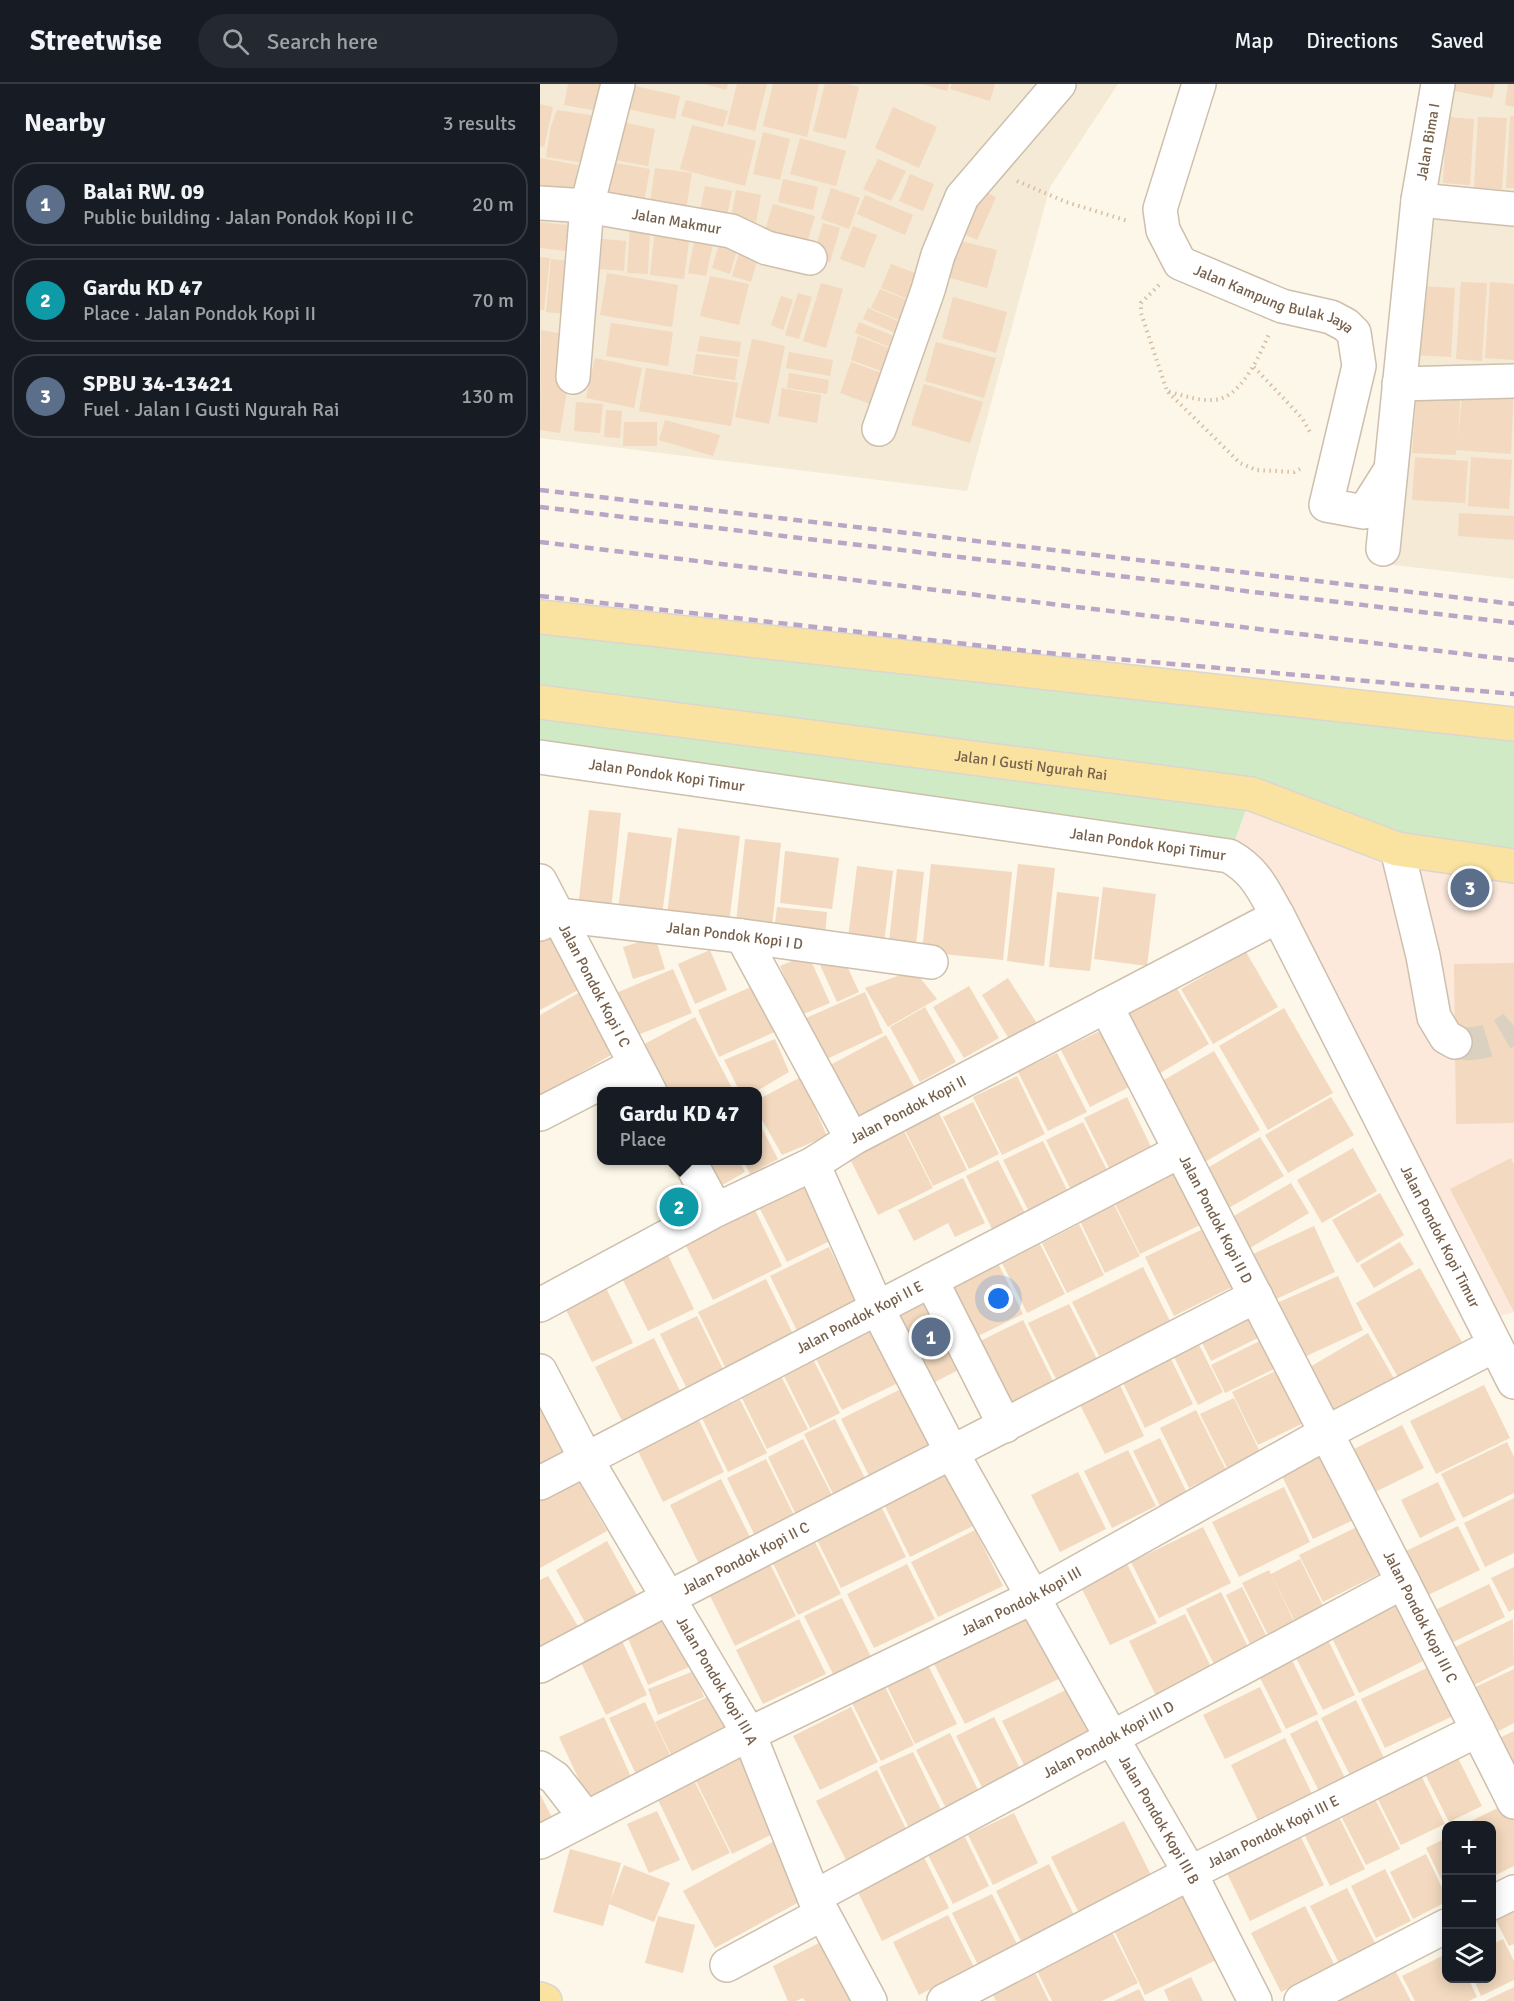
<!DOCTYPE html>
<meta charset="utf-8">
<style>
:root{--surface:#171b24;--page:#242831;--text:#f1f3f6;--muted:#9ea1a6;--line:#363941;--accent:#1a73e8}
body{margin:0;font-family:Signika,sans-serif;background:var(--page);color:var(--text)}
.controls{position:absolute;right:18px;bottom:18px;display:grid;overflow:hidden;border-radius:12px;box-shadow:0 3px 15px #0003}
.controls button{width:54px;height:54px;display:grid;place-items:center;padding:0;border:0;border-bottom:2px solid var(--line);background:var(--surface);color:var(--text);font:30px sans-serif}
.you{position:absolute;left:459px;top:1215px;width:21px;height:21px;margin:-15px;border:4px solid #fff;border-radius:50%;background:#1a73e8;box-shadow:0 0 0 9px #1a73e833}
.badge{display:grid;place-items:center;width:39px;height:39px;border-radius:50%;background:var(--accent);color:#fff;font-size:20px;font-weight:700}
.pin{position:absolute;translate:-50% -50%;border:3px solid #fff;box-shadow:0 2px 6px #0006}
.popup{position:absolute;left:57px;top:1003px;width:165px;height:78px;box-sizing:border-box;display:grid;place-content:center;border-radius:12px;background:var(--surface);filter:drop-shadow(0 2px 4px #0005);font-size:20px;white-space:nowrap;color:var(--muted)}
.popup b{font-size:22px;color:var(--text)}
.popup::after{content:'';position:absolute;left:50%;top:100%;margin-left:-12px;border:12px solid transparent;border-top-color:var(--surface)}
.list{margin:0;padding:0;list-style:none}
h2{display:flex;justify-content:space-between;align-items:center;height:78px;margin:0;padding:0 24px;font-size:26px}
h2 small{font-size:20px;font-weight:400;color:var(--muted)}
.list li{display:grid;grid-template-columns:39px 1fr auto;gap:18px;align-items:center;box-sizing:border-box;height:84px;margin:0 12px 12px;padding:0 12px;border:2px solid var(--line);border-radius:24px}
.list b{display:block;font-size:22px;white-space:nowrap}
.list p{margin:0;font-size:20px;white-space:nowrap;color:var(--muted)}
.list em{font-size:20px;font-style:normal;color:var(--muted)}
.icon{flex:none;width:33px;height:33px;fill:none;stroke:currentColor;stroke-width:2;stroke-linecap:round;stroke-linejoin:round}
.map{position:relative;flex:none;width:974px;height:1917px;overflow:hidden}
header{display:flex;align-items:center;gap:36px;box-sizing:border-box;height:84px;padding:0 30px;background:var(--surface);border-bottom:2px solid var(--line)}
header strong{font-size:28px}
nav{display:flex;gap:33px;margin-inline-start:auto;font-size:21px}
.search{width:420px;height:54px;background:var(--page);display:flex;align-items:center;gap:15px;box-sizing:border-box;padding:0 21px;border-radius:33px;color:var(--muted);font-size:22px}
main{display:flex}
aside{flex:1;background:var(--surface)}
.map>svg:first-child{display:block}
</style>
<header>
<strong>Streetwise</strong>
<div class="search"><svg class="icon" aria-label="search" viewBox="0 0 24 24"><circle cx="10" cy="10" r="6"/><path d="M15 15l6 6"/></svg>Search here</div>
<nav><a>Map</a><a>Directions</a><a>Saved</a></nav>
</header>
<main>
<aside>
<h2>Nearby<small>3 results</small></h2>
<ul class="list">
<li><span class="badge" style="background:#5c6f8a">1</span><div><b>Balai RW. 09</b><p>Public building · Jalan Pondok Kopi II C</p></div><em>20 m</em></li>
<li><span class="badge" style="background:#0f9aa8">2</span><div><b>Gardu KD 47</b><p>Place · Jalan Pondok Kopi II</p></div><em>70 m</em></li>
<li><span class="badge" style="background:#5c6f8a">3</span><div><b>SPBU 34-13421</b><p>Fuel · Jalan I Gusti Ngurah Rai</p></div><em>130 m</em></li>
</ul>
</aside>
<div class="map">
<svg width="974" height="1917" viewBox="0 0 974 1917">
<rect width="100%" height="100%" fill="#fcf7e8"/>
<path fill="#f4ead6" d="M0,0H578L510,103L427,407L0,354Z
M886,0H974V495L837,479Z"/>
<path fill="#fce9dc" d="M712,710L974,782V1228L943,1237L689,772Z"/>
<path fill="#d0eac6" d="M0,550L424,579L974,640V782L712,710L689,772L0,673Z"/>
<path fill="#f2d9bf" d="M28,0H69L64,28L24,21Z
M86,0L140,12L135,35L78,23Z
M165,0H188L186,6Z
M197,0H227L215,47L187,40Z
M233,0H279L267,53L223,42Z
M285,0H308L319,3L306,55L273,47Z
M382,0H409L407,7Z
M412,0H455L450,17L410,5Z
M910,0H955L952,14L909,6Z
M968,0H974V23L965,21Z
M146,16L188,27L183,43L141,32Z
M0,20L13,23L4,63L0,62Z
M353,23L397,43L379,84L335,64Z
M17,26L62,33L51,80L6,73L11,42Z
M970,32H974V104H966Z
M907,33L934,35L930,101L903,99Z
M938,33L967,34L962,105L934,104Z
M72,36L115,45L108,82L64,74Z
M152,41L216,57L205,102L140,85Z
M223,48L250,55L240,96L213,90Z
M260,54L306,67L296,102L250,90Z
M0,74L38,81L31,119L0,114Z
M338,75L366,87L351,117L323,105Z
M64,77L110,85L102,129L56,121Z
M115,84L152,89L144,137L108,132Z
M370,90L394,100L383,127L359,117Z
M243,95L278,103L273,126L238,118Z
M165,102L192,107L185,142L158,137Z
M432,102L456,113L437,156L413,145Z
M291,104L320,114L309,145L281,135Z
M196,106L221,111L214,150L189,144Z
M325,111L373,131L365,151L317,130Z
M233,120L275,132L264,169L222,156Z
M0,138L46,143L43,169L0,164Z
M283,139L300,144L290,178L273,172Z
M90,142L110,143L108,190L87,189Z
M313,142L337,151L324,184L300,175Z
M115,145L150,150L144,195L110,191Z
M156,147L175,151L166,192L148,189Z
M181,154L199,160L190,190L172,184Z
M62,155L86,157L84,187L60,185Z
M413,155L457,166L447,204L403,192Z
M202,159L221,164L211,198L192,192Z
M0,173L10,174L4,226H0Z
M11,175L40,178L35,231L6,228Z
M351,180L388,194L377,219L341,204Z
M67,189L138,201L132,243L60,231Z
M170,192L209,200L199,241L160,232Z
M921,198L947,199L942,277L916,275Z
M950,198L974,200V276L945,274Z
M281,199L303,205L286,264L263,257Z
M881,202L915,204L911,273L876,271Z
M340,205L377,220L368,240L331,224Z
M258,209L272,213L259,255L245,251Z
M241,212L253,216L243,246L231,241Z
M413,213L467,228L456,269L402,254Z
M328,224L369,242L365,253L323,235Z
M319,238L368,258L364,269L315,249Z
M71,239L133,248L128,282L66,272Z
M1,246L36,252L20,349L0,346Z
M160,252L201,258L199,273L157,267Z
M318,252L361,269L355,292L311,276Z
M212,255L245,262L229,340L195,333Z
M396,258L456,274L444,314L385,297Z
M249,268L293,276L290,292L246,284Z
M156,270L198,275L195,296L153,290Z
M55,274L102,284L94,324L46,314Z
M311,278L355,294L344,325L300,309Z
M106,284L198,299L191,342L99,327Z
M249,289L289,296L287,310L247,304Z
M974,297L971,370L916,366V371L872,369L877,302L921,299L918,354L923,301Z
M384,300L443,318L430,359L371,341Z
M242,304L281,311L277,339L238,332Z
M36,318L63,320L60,349L34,347Z
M66,326L82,327L80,354L64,353Z
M125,336L180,351L173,372L119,356Z
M84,338H117V362H83Z
M875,373L928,377L925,419L872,416Z
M931,373L972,376L969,425L928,422Z
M919,429L974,432V456L918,452Z
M49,726L81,729L71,827L38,824Z
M138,744L200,752L188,846L126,838Z
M88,748L132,754L121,839L77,833Z
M205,755L241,759L231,852L195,848Z
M245,767L299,774L292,825L240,819Z
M391,780L472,788L463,876L382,868Z
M478,780L515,784L504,882L467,877Z
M317,782L353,787L343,867L307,862Z
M357,785L384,788L375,869L348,866Z
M563,803L616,810L607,882L554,875Z
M517,808L559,813L550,887L509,883Z
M237,823L287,828L285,853L234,848Z
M15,840L48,901L0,926V848Z
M115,853L125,885L93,895L83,863Z
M170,866L187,906L155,920L138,880Z
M706,868L738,923L673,960L641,905Z
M268,870L290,919L261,931L240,882Z
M302,871L319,908L297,918L280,881Z
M974,879V1039L916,1040L914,880Z
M133,885L152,929L88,955L69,912Z
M374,886L397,915L348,943L325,904Z
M468,894L498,941L471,958L442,911Z
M632,896L669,960L617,991L580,926Z
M218,900L239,946L179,973L158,926Z
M429,902L459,954L424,974L393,923Z
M47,904L83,964L0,1012V931Z
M325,908L343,949L276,980L257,938Z
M385,923L416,978L380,998L350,943Z
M744,924L793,1009L728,1046L679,962Z
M155,933L194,1008H123L99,963Z
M568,943L595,1000L550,1023L521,966Z
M346,951L375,1004L310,1039L281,986Z
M235,955L249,988L215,1008H200L184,976Z
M674,967L720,1046L663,1079L617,1000Z
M517,969L547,1028L508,1047L478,988Z
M477,992L505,1050L462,1071L433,1013Z
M261,993L287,1052L242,1071L217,1027V1016Z
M587,1013L614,1069L572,1090L544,1034Z
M791,1013L814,1051L748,1089L725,1051Z
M433,1018L459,1070L429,1085L403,1033Z
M397,1025L427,1086L393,1102L363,1042Z
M217,1035L238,1075L210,1090L203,1076H217Z
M543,1038L570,1092L533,1110L506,1056Z
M364,1047L393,1104L338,1131L309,1073Z
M720,1053L744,1092L687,1125L664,1086Z
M503,1057L527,1106L488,1126L463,1076Z
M813,1064L837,1107L782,1139L757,1096Z
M971,1074L974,1081V1228L910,1105Z
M161,1076H199L205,1088L177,1104Z
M458,1076L485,1129L452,1145L426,1092Z
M630,1081L660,1141L600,1170L570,1110Z
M274,1093L302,1151L247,1178L218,1121Z
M423,1094L445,1139L415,1153L408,1139L374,1157L358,1126Z
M751,1099L769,1129L710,1164L692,1133Z
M145,1102L160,1129L132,1144L117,1117Z
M840,1109L864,1151L817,1179L792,1136Z
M571,1115L600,1172L565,1189L537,1131Z
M214,1124L242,1182L173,1216L144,1158Z
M539,1140L564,1191L527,1209L502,1159Z
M774,1142L795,1188L734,1216L713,1170Z
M663,1145L692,1203L634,1232L605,1173Z
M496,1152L525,1210L487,1229L458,1171Z
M860,1158L874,1180L834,1204L820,1181Z
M124,1163L154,1225L108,1247L78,1186Z
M289,1163L318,1222L259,1251L230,1192Z
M454,1171L483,1230L428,1257L399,1198Z
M603,1183L630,1237L559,1272L532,1218Z
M880,1184L923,1260L859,1295L816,1219Z
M798,1192L823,1246L762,1274L737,1219Z
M226,1195L255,1254L187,1287L158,1228Z
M66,1204L93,1259L52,1278L25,1224Z
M389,1207L428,1281L393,1299L354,1225Z
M711,1219L726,1250L671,1277L656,1246Z
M529,1220L558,1277L517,1297L488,1239Z
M157,1232L186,1291L149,1309L120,1250Z
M330,1236L360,1298L302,1326L271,1265Z
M483,1236L514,1299L465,1323L434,1260Z
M828,1249L856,1298L796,1333L768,1284Z
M728,1253L742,1281L685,1309L671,1281Z
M114,1254L144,1315L85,1343L55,1283Z
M656,1255L683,1308L658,1321L631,1267Z
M269,1267L300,1329L270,1344L239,1282Z
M628,1269L653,1320L605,1344L580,1293Z
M748,1281L774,1334L718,1361L692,1308Z
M239,1288L268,1345L227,1365L199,1308Z
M579,1299L604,1352L565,1370L539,1319Z
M944,1301L970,1354L896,1390L870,1337Z
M361,1305L391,1366L331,1396L301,1335Z
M694,1314L720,1368L687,1384L660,1330Z
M200,1316L227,1369L188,1388L162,1334Z
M0,1323L34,1379L0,1397Z
M656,1326L686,1386L649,1404L620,1344Z
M156,1330L184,1388L123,1418L95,1361Z
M295,1335L327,1398L295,1414L264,1350Z
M862,1341L884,1384L829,1411L808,1368Z
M620,1354L647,1409L620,1422L593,1367Z
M263,1355L295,1417L258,1435L228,1373Z
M967,1358L974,1373V1409L923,1434L901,1390Z
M792,1365L824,1431L773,1455L741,1390Z
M588,1366L616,1422L572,1444L544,1387Z
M226,1375L256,1435L216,1454L187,1394Z
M405,1380L435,1441L370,1473L340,1412Z
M538,1388L566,1445L520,1468L491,1411Z
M37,1395L67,1447L0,1484V1415Z
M181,1395L213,1459L161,1484L130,1421Z
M898,1398L916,1436L880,1454L861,1416Z
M744,1403L770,1458L699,1493L672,1438Z
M974,1414V1469L945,1483L924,1439Z
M339,1418L366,1473L301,1504L274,1450Z
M819,1442L843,1488L783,1518L759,1471Z
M918,1442L940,1486L886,1512L864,1468Z
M663,1443L691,1499L619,1534L591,1478Z
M435,1446L463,1502L398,1533L371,1478Z
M270,1448L301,1510L258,1531L228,1469Z
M67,1457L98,1513L47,1542L16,1486Z
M760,1475L785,1526L756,1540L731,1490Z
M228,1476L256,1532L195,1562L167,1506Z
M367,1480L395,1535L334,1564L307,1510Z
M587,1480L617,1539L570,1561L541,1503Z
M974,1483V1525L969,1528L951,1494Z
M729,1486L757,1544L731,1557L702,1499Z
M8,1492L39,1544L0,1567V1496Z
M949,1500L965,1533L905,1562L889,1529Z
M702,1503L727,1553L710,1560L686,1511Z
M681,1508L710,1567L676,1584L646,1525Z
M302,1514L332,1575L295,1594L264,1532Z
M496,1520L531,1589L425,1640L390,1572Z
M855,1521L883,1577L819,1609L791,1552Z
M131,1523L156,1580L108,1601L83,1543Z
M645,1530L674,1589L618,1616L589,1557Z
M259,1535L286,1590L223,1620L196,1566Z
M973,1535L974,1581L930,1603L911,1565Z
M77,1546L107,1611L66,1631L35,1566Z
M787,1554L815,1611L783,1626L754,1570Z
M752,1576L778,1630L746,1645L719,1592Z
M388,1581L417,1640L375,1660L347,1602Z
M889,1583L913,1632L845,1664L821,1615Z
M974,1585V1639L951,1651L929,1606Z
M154,1587L164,1613L118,1631L108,1605Z
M343,1599L374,1661L341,1677L310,1615Z
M536,1601L559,1646L485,1683L462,1637Z
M720,1603L742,1648L685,1675L663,1631Z
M180,1607L197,1643L132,1673L115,1638Z
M816,1616L846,1678L812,1695L781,1634Z
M105,1618L131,1673L96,1690L69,1634Z
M311,1623L338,1678L280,1706L253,1652Z
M64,1633L92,1695L48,1715L19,1653Z
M454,1633L483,1690L445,1709L416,1652Z
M777,1636L806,1696L780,1709L750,1650Z
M974,1647V1693L955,1656Z
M410,1649L439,1708L406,1724L376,1666Z
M745,1654L773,1712L719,1739L691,1681Z
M373,1668L404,1732L371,1748L339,1683Z
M209,1669L245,1744L192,1770L155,1695Z
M916,1670L942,1722L909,1738L883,1686Z
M877,1683L905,1740L861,1761L832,1704Z
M337,1686L368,1749L307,1778L276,1717Z
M155,1698L190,1769L152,1787L118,1716Z
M0,1710L17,1743L0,1751Z
M833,1711L860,1765L826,1781L799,1728Z
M970,1718L974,1726V1782L952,1793V1742H921Z
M117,1727L140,1776L109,1789L87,1740Z
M796,1727L825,1785L790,1802L761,1744Z
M474,1729L498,1779L453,1801L428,1751Z
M584,1737L613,1795L540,1831L511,1773Z
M757,1745L784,1801L710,1837L683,1781Z
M425,1753L449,1802L413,1820L388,1771Z
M906,1754V1805L886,1764Z
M238,1755L270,1812L175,1864L143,1807Z
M30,1765L81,1779L63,1842L13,1828Z
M886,1770L906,1812V1818L873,1835L850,1788Z
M383,1771L409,1824L342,1857L316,1804Z
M509,1780L535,1833L482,1859L456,1807Z
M84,1781L130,1799L114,1838L69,1820Z
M845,1785L871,1837L836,1854L811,1802Z
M644,1802L680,1874L605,1911L570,1838Z
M807,1804L836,1861L799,1879L770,1822Z
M452,1810L480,1866L440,1885L412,1829Z
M765,1822L795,1882L741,1908L711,1849Z
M974,1826V1860L969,1862L955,1835Z
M408,1831L434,1883L379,1911L353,1858Z
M118,1832L155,1841L143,1889L105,1879Z
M569,1842L598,1899L562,1917H512L493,1879Z
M293,1852L325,1917H265L263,1914L256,1917H248L233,1882Z
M963,1855L974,1877V1896L941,1912L933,1894H952V1860Z
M906,1870V1894H928L937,1913L929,1917H875L862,1892Z
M492,1882L509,1917H456L449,1903Z
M856,1888L871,1917H796Z
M651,1893L663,1917H629L624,1906Z
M974,1903V1917H945Z
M599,1905L605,1917H574Z"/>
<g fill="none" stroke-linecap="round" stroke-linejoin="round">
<path stroke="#dad1c1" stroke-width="33" stroke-dasharray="33 16" stroke-linecap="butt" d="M915,958C936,963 958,956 974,942"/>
<g stroke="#cebfad" stroke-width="36">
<g id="minor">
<path id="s1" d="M659,0L620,125L623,146L640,179L742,222L791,233L806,241L814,249L819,282L786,421L824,428L850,387"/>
<path d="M878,116L974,125"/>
<path id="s2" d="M0,119L47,122L191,147L227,164L270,174"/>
<path d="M33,293L47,122L78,0"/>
<path d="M859,300L974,297"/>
<path d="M339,345L388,206L398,171L422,113L519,0"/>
<path id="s3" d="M843,465L878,116L898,0"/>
<path id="s4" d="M0,673L689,772C716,787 723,806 738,832L974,1298"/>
<path d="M857,765L883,872L894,933L906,953L915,958"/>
<path id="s5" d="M0,797L110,1008"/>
<path id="s6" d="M0,840L18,831L202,852L391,878"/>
<path d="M202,852L312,1055"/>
<path id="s7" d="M566,922L863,1498L974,1718"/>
<path d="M0,1030L95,981"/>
<path d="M149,1076L176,1126"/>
<path id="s8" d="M273,1080L337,1224L412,1369L572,1654L650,1789L715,1917"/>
<path d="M391,1196L465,1342"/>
<path id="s9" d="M0,1221L176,1126L273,1080L312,1055L738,832"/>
<path id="s10" d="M0,1287L46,1375L209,1650L274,1813L330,1917"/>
<path id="s11" d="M0,1399L640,1067"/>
<path id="s12" d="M0,1582L128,1514L716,1212"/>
<path d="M0,1684L15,1694L46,1734"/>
<path id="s13" d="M0,1758L209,1650L493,1513L786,1349L955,1261"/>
<path id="s14" d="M274,1813L863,1498"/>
<path d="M952,1819L974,1808"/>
<path d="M187,1881L282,1830"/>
<path id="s15" d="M404,1917L650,1789L938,1646"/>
<path d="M761,1917L906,1842"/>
</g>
</g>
<g stroke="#dbd6d0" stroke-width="36">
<g id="major">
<path d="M0,533L974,640"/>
<path id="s16" d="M0,618L712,710L857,765L974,782"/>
<path d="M0,1915L5,1917"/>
</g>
</g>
<path stroke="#d7bda2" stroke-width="4" stroke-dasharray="1.5 4.5" stroke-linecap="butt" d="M477,97L526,118L588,137
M619,201L601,219V229L627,307C641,311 658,317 673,316C701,315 719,272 729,250
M714,283L762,334L770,348
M628,308L700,379L716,386L754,388L760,385"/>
<use href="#minor" stroke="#fff" stroke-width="33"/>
<use href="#major" stroke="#fae3a1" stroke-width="33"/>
<path stroke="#bba5c7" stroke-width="4.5" stroke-dasharray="9 6" stroke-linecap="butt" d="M0,406L974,520
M0,423L974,539
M0,458L974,576
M0,512L497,568L974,610"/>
</g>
<g text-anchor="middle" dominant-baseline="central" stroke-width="4.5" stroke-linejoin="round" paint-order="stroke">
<g font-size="15" fill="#76604b" stroke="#fffaee">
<text stroke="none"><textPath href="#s3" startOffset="410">Jalan Bima I</textPath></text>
<text stroke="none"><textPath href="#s2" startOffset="138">Jalan Makmur</textPath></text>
<text stroke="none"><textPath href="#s1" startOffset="290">Jalan Kampung Bulak Jaya</textPath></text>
<text stroke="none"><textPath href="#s16" startOffset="495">Jalan I Gusti Ngurah Rai</textPath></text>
<text stroke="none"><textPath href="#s4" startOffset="128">Jalan Pondok Kopi Timur</textPath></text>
<text stroke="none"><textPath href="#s4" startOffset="614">Jalan Pondok Kopi Timur</textPath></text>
<text stroke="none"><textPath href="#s6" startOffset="198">Jalan Pondok Kopi I D</textPath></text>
<text stroke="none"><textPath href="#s5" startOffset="118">Jalan Pondok Kopi I C</textPath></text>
<text stroke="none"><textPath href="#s9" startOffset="417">Jalan Pondok Kopi II</textPath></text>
<text stroke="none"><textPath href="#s7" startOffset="240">Jalan Pondok Kopi II D</textPath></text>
<text stroke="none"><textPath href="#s4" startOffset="1134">Jalan Pondok Kopi Timur</textPath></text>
<text stroke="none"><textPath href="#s11" startOffset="360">Jalan Pondok Kopi II E</textPath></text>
<text stroke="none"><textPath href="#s12" startOffset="232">Jalan Pondok Kopi II C</textPath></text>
<text stroke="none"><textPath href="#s13" startOffset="538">Jalan Pondok Kopi III</textPath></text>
<text stroke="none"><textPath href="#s7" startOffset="687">Jalan Pondok Kopi III C</textPath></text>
<text stroke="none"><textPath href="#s10" startOffset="357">Jalan Pondok Kopi III A</textPath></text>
<text stroke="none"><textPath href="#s14" startOffset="334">Jalan Pondok Kopi III D</textPath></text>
<text stroke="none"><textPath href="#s8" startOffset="742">Jalan Pondok Kopi III B</textPath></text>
<text stroke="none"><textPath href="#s15" startOffset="370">Jalan Pondok Kopi III E</textPath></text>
</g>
</g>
</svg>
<div class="controls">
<button>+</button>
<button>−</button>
<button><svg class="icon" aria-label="layers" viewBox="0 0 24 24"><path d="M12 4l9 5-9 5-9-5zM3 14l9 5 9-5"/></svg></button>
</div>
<div class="you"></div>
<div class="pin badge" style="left:391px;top:1253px;background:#5c6f8a">1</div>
<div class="pin badge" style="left:139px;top:1123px;background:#0f9aa8">2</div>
<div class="popup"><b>Gardu KD 47</b>Place</div>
<div class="pin badge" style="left:930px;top:804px;background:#5c6f8a">3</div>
</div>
</main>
